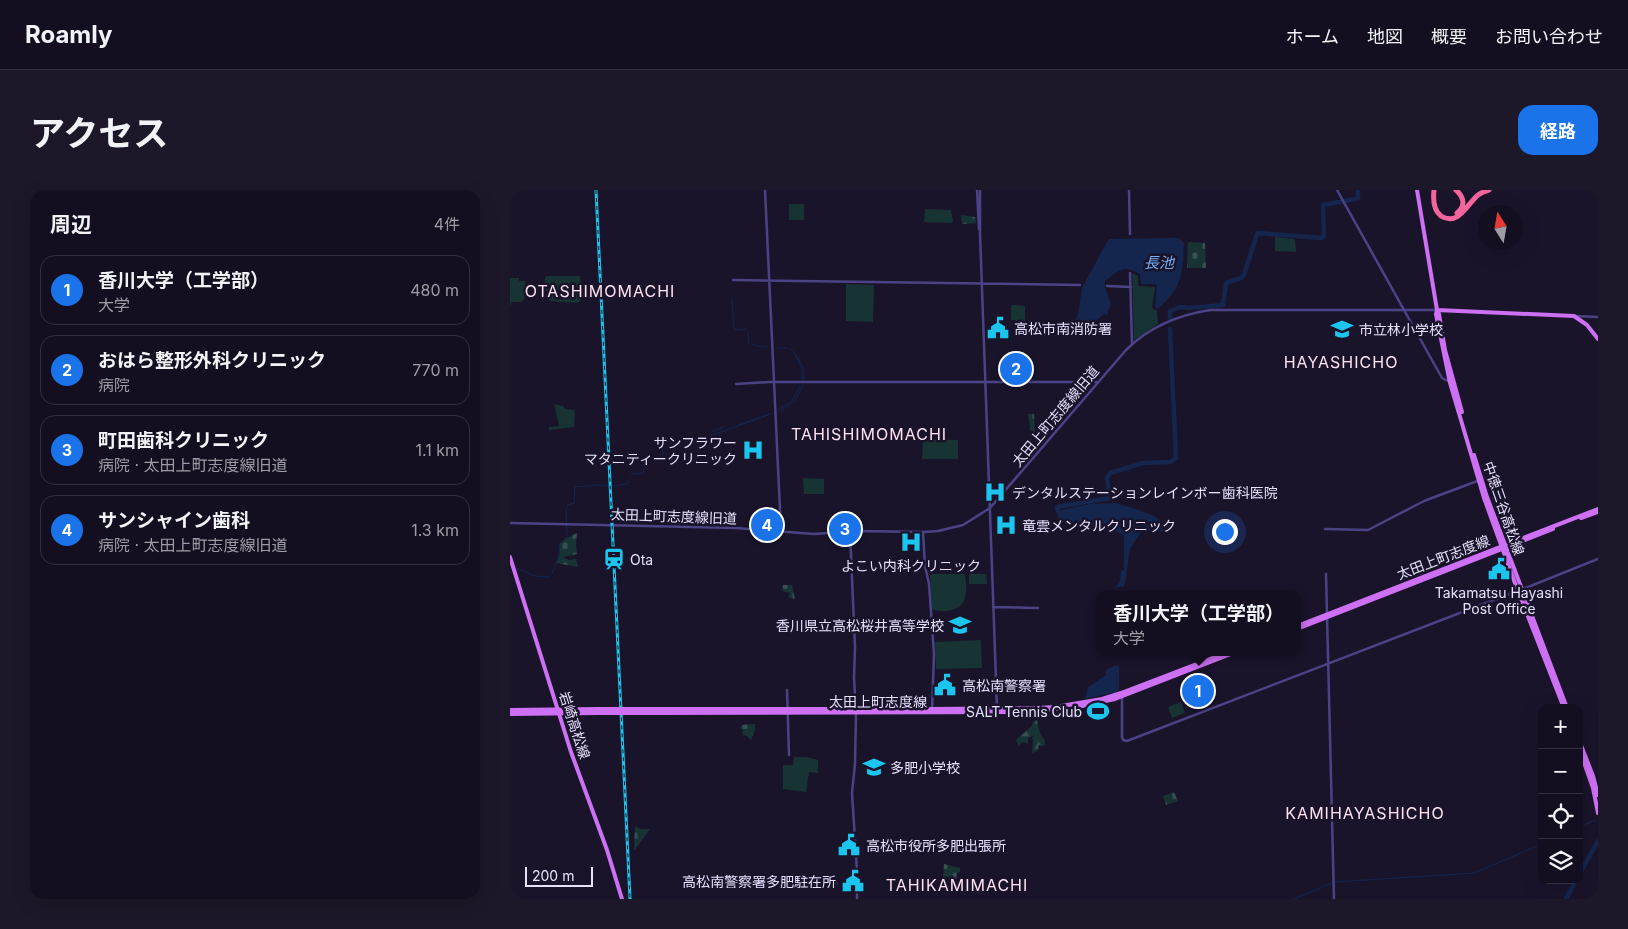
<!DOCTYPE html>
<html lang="ja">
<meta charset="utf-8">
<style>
:root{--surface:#140f20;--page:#1d1829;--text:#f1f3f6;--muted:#9d9ca5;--line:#332f3e;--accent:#1a73e8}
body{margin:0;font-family:Inter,"Noto Sans JP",sans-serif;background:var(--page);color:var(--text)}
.controls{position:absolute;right:15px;bottom:15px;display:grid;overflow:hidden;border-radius:10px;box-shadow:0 5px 20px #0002}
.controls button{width:45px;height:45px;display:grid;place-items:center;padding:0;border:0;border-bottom:1px solid var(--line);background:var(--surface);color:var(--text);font:25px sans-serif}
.compass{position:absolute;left:968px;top:15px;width:45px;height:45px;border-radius:50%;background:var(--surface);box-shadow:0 5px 20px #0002;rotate:349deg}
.scale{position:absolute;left:15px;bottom:12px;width:68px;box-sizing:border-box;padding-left:5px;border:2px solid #e6e0fd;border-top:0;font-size:14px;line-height:18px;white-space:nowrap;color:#e6e0fd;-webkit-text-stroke:4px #1a142b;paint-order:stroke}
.you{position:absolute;left:714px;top:341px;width:18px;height:18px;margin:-12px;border:4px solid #fff;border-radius:50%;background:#1a73e8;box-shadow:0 0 0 8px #1a73e833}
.badge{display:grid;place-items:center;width:32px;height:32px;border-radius:50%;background:var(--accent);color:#fff;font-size:16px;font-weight:700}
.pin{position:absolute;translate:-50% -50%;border:2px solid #fff;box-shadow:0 1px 5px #0006}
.popup{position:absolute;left:586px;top:401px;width:205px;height:65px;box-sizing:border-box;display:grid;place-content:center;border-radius:10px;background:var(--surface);filter:drop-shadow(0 1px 4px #0005);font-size:16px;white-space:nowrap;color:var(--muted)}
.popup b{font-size:19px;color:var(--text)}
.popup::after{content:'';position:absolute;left:50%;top:100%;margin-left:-10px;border:10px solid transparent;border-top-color:var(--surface)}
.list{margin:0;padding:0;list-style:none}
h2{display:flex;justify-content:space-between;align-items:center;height:65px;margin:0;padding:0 20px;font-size:21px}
h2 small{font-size:16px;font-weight:400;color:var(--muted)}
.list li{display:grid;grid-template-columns:32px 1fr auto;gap:15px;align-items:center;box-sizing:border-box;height:70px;margin:0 10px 10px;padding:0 10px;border:1px solid var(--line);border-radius:15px}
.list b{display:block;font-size:19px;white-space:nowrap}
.list p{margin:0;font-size:16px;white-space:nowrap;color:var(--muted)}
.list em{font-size:16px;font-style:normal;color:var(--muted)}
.icon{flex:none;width:28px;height:28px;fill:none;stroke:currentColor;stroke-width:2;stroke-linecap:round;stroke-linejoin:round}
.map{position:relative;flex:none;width:1088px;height:709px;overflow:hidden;border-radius:15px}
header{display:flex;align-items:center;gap:30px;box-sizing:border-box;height:70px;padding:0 25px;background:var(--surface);border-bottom:1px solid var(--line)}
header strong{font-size:24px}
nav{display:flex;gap:28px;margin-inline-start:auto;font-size:18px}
.intro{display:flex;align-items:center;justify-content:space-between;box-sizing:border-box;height:120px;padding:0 30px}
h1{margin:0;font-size:35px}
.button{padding:12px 22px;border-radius:15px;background:var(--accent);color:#fff;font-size:18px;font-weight:700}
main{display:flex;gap:30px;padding:0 30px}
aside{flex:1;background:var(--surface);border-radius:15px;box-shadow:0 5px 20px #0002}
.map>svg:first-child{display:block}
</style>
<header>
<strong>Roamly</strong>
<nav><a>ホーム</a><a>地図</a><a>概要</a><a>お問い合わせ</a></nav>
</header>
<div class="intro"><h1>アクセス</h1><a class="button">経路</a></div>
<main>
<aside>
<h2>周辺<small>4件</small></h2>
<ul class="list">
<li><span class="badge">1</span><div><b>香川大学（工学部）</b><p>大学</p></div><em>480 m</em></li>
<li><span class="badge">2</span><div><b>おはら整形外科クリニック</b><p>病院</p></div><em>770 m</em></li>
<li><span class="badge">3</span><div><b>町田歯科クリニック</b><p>病院 · 太田上町志度線旧道</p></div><em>1.1 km</em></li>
<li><span class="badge">4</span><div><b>サンシャイン歯科</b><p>病院 · 太田上町志度線旧道</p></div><em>1.3 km</em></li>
</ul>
</aside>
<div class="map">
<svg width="1088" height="709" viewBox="0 0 1088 709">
<defs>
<pattern id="forest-firs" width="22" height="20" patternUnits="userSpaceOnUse" patternTransform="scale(1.25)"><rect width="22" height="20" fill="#173334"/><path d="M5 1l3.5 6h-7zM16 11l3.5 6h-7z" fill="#395052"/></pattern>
<pattern id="cemetery-stones" width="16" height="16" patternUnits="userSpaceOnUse" patternTransform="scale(1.25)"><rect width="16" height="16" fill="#173334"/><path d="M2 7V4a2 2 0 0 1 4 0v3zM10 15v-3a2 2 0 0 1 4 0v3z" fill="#395052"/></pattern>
</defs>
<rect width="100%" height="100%" fill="#1a142b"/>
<path fill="url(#forest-firs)" d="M527,530L530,543L535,551V555L533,556L529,555L528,557L529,560L522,563L523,551L522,548L525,545L518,548V554L514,552L510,554L509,556L506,550L521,537L524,531Z"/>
<path fill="url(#cemetery-stones)" d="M451,25L465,27L466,33L452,34Z
M678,52L695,53L696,77L695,78H677Z
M518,224H524L525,243H521Z
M67,343L66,353L67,364L53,367L58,370L66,369L68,377L46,373L49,367L50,354L57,348Z
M273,395H282L285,409L278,407L280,403L272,401Z
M243,534H245V539L241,550L237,546L232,544L233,540L230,538L232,535Z
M664,602L668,611L656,615L653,606Z
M125,636L130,639H140L124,661Z
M434,674L450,678V682L447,683L446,690H444L443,686L433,687Z"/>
<path fill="#173334" d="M279,14H294V30H279Z
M415,19L441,20L443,31L442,33L414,32Z
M765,47L785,49L786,62L765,61Z
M622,83L628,86V96L645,97L642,118L647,121L648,134L624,150Z
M37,86H70L71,100H69V106H71V110L68,113L39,111V101L34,100L35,87Z
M0,88H9V91H15L14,110L11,112H2L0,116Z
M336,94L364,95L363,132L336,131Z
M501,115L515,116V131L501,130Z
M44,214L53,216L55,219L65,220L64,237L39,240V237L49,236Z
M413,249L448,250V269H412Z
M293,288L314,289V304H294Z
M422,384H453L455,385C458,404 457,420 434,421C429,421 426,421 422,419L420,386Z
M459,384H476L477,394H459Z
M471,450L472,478L426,479L425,452Z
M671,512L675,523L662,528L658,517Z
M284,567H297L308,570V583L299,582L296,602L273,599V575H283Z"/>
<path fill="#14254e" d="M658,48H669L674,53C673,83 672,99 647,119L645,116L647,96L645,94H631L630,84L621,80L615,79L608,81L595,91V97L601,114L597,124L598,125L594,124L578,137L564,145L563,139L568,124L572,98L598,50L600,49Z
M605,313C617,317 657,325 656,341L631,342L620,359L615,394L613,397H607L603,400L610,391L611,381L614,379V346C605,337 562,333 548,330L547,321L580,314Z
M606,475L609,476V499L606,502L575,509L578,497L596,485V480Z"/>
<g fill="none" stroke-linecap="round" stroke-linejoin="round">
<path stroke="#14254e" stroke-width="1" d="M601,46V47
M222,108L224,138L225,140L236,139
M238,142L239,154
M241,154L251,157L258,156
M267,158H277
M280,158C289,168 295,176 294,190
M285,164L292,179V189
M269,219L282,211L290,196
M269,222L285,211L293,195
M228,235L260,224
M201,242L214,237
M200,246L261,224
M154,256L155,252L168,251L173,247L186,249L196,247
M142,268H151L153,266V260
M121,284L133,283L136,270
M103,296L117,294L118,291
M6,378L25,386L40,387
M42,384L49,365L50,354L57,347L56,319L58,315L64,313L65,297L87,295L99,296
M1069,637L1086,630
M825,692L964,683L1032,654
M784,709L822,693"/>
<path stroke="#14254e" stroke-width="4.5" d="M660,128V121L671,117L679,118L713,115L716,93L731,88L734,85L746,47L748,43L812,48L814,46L813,15L846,9L848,8V0
M548,321L547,317L600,308L597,288L600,283L633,273L660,272L666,268L660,139
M1069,685L1088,651
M1056,709L1066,690"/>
<path stroke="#4b4386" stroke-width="2.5" d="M255,0L271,341
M467,0L469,39
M470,0V43L487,518
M619,0L620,44
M827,0L932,188L940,192
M620,83L622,154
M223,90L570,95
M597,96L621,97
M1065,126L1088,127
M226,194L259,192H587
M0,333L226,338L304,344L348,341L414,342L428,341L453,335L480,318L616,160C639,137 668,125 700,120H926
M815,339L858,340L914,311L970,290
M340,342L345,457L344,488L346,523L345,574L342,603L347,681V709
M413,342L415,376L419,394L424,464L422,520
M816,384L824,709
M1013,399L1088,369
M483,417L528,418
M277,500L279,565
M612,505V547L613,550L617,551L1007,401"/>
<path stroke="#ce70f4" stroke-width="4" d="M907,0L927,120L926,124L940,193L974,308L1006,396L1054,518
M927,120L929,124L935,160L952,222
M927,120L1064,126L1077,135L1088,149
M964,265L977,307L1057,518
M1071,328L1088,322
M0,367L61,562L97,660L112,709
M787,436L1088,319
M787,439L1043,339
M146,519H422L527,518L545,517L592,509L611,503L718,462
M0,520L88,519
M146,523L517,522L572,516L605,509L726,462
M0,524L88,523
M1069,550L1083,586L1088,605
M1069,558L1083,598L1088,623"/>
<path stroke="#f3659c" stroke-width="5" d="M924,0C923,9 923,20 931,26C948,37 958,13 968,5C971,3 975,1 979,0
M946,0C954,7 956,16 947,23"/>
<g stroke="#1cc5ed" stroke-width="3">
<path id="rail" d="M86,0L120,709"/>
</g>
<use href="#rail" stroke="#1a142b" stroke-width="1" stroke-dasharray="4" stroke-linecap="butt"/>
<path stroke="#ce70f4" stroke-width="4" d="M88,519H146
M88,523H146"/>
</g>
<defs>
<g id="civic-bare" transform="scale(1.725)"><path d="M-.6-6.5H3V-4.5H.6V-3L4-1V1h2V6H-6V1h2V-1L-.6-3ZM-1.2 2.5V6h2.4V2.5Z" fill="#1cc5ed" stroke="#1a142b" stroke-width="2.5" paint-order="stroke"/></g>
<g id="school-bare" transform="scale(1.725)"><path d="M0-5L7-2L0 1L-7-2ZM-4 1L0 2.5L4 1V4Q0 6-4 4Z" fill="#1cc5ed" stroke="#1a142b" stroke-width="2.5" paint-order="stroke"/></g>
<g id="hospital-bare" transform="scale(1.725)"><path d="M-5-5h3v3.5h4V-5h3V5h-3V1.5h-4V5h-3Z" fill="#1cc5ed" stroke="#1a142b" stroke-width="2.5" paint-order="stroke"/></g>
<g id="station-bare" transform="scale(1.725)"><path d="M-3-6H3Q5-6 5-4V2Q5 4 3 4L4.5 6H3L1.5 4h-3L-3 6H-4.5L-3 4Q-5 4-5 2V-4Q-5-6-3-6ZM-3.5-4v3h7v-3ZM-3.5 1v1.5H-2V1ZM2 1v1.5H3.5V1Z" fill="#1cc5ed" stroke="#1a142b" stroke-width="2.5" paint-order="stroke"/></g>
<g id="stadium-bare" transform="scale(1.725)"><path d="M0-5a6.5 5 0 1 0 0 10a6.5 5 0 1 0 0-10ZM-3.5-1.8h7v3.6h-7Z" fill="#1cc5ed" stroke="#1a142b" stroke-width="2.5" paint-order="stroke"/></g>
</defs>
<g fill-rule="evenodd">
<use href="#civic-bare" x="488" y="138"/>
<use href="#school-bare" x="832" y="139"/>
<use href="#hospital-bare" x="243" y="260"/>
<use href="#hospital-bare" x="485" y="302"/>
<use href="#hospital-bare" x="496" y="335"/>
<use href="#hospital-bare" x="401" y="352"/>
<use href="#station-bare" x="104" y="369"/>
<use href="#civic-bare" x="989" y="379"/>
<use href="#school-bare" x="450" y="435"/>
<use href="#civic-bare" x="435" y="495"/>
<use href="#stadium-bare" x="588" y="521"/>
<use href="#school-bare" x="364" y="577"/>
<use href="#civic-bare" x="339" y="655"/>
<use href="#civic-bare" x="343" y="691"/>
</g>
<g text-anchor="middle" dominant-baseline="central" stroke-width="5" stroke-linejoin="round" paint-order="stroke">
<g font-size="14" fill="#e6e0fd" stroke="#1a142b" text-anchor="start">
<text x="504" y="138">高松市南消防署</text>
<text x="849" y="139">市立林小学校</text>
<text x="227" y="252" text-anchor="end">サンフラワー<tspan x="227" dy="16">マタニティークリニック</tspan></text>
<text x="502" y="302">デンタルステーションレインボー歯科医院</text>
<text x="512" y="335">竜雲メンタルクリニック</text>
<text x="120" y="369">Ota</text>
<text x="401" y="375" text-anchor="middle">よこい内科クリニック</text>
<text x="989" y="402" text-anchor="middle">Takamatsu Hayashi<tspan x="989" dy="16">Post Office</tspan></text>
<text x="434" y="435" text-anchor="end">香川県立高松桜井高等学校</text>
<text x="452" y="495">高松南警察署</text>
<text x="572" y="521" text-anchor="end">SALT Tennis Club</text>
<text x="380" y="577">多肥小学校</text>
<text x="356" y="655">高松市役所多肥出張所</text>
<text x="326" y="691" text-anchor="end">高松南警察署多肥駐在所</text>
</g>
<g font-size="14" fill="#e6e0fd" stroke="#1a142b">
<text transform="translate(545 226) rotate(-50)">太田上町志度線旧道</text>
<text transform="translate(994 318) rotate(71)">中徳三谷高松線</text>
<text transform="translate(164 326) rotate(2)">太田上町志度線旧道</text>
<text transform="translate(933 367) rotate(-21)">太田上町志度線</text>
<text x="368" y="511">太田上町志度線</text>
<text transform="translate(65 535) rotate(72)">岩崎高松線</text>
</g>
<g font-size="15" font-style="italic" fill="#77aff4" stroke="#1a142b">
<text x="649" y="72">長池</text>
</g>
<g font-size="16" letter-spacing="1" fill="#fde2f0" stroke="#1a142b">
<text x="90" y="101">OTASHIMOMACHI</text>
<text x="831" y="172">HAYASHICHO</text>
<text x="359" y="244">TAHISHIMOMACHI</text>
<text x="855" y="623">KAMIHAYASHICHO</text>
<text x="447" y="695">TAHIKAMIMACHI</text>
</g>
</g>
</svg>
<div class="controls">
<button>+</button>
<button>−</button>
<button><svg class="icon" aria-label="locate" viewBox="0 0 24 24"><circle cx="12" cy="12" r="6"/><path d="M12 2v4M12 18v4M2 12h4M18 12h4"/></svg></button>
<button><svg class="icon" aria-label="layers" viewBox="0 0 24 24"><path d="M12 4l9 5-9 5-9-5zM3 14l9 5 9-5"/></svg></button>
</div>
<svg class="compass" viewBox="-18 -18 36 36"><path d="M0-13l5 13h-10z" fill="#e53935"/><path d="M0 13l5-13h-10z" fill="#9d9ca5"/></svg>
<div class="scale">200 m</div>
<div class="you"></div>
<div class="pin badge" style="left:688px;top:501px">1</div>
<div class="popup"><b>香川大学（工学部）</b>大学</div>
<div class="pin badge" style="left:506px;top:179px">2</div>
<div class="pin badge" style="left:335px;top:339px">3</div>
<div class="pin badge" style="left:257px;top:335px">4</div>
</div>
</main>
